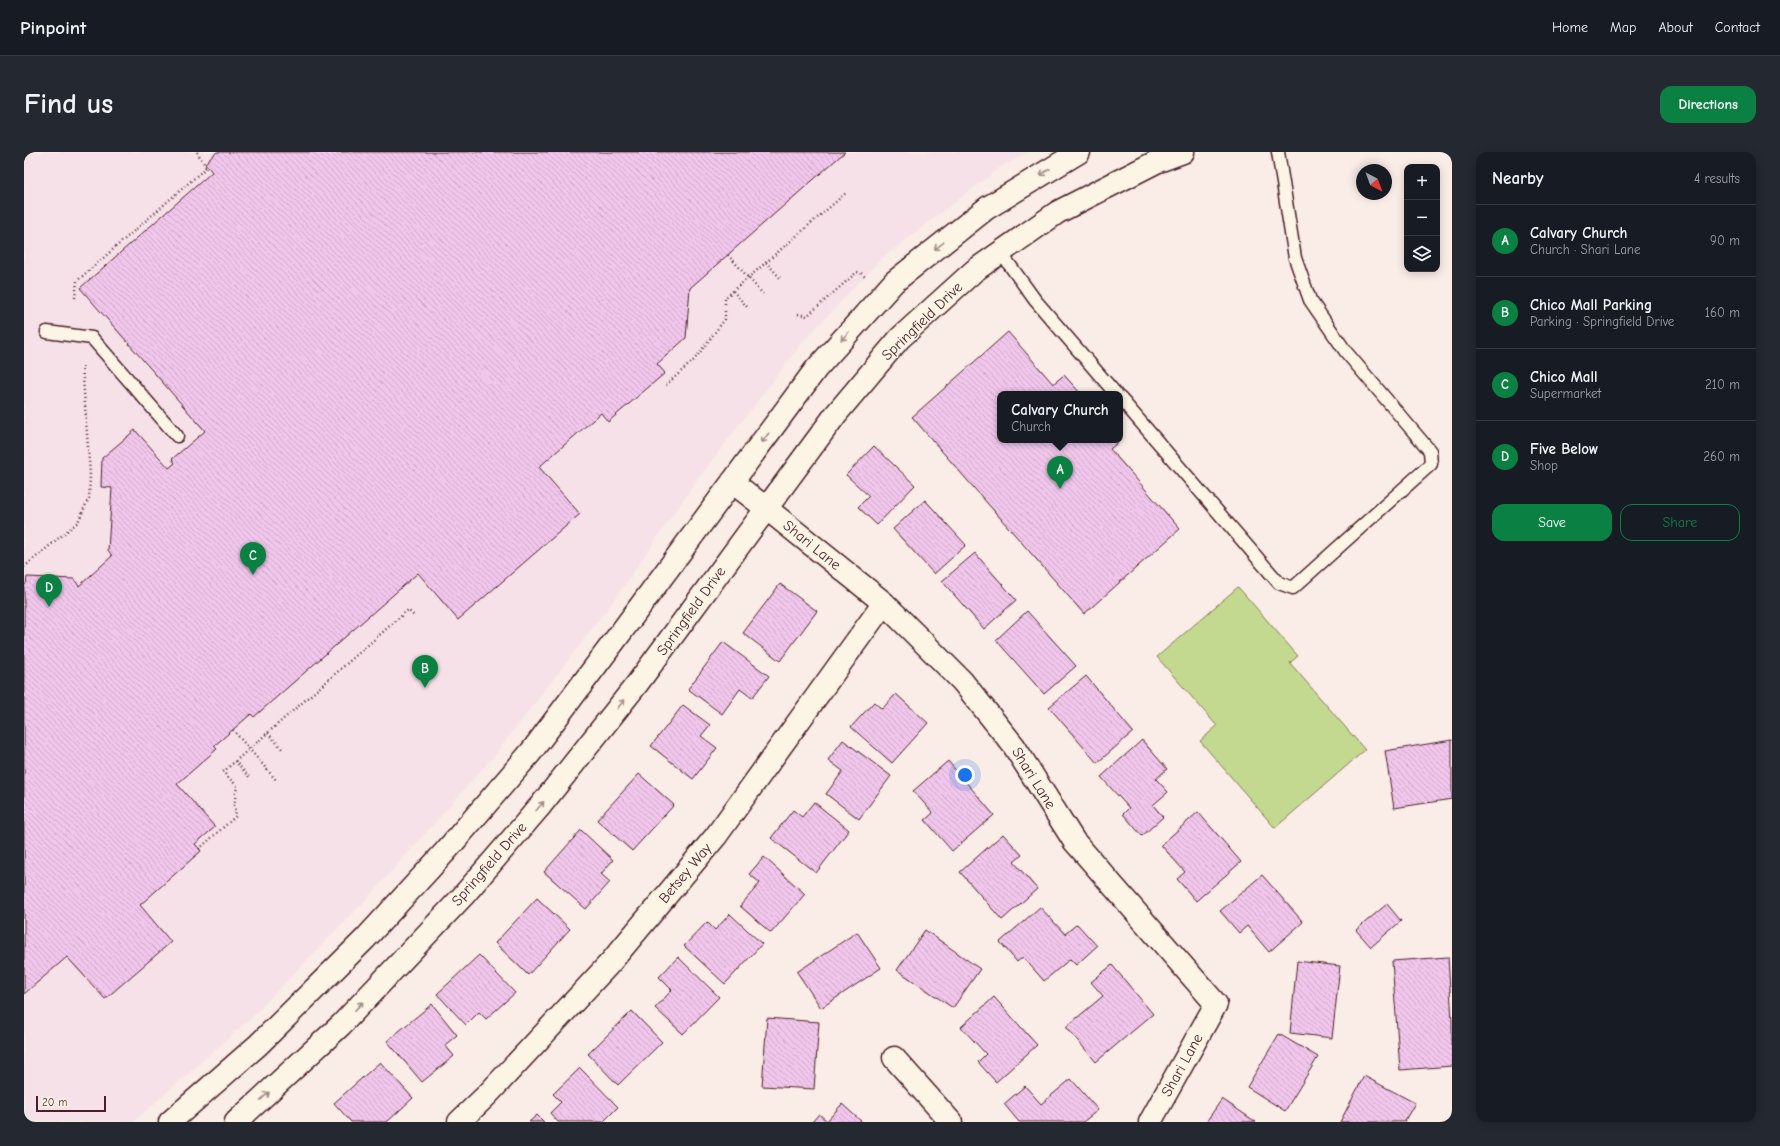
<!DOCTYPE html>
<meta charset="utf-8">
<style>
:root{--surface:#171b24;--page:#242831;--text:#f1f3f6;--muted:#9ea1a6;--line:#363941;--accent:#0b8043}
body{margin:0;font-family:"Comic Neue",sans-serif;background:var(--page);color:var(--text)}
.controls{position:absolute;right:12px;top:12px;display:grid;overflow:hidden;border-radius:8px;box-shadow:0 2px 10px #0003}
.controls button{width:36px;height:36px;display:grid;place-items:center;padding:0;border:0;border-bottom:1px solid var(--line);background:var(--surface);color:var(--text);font:20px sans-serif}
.compass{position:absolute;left:1332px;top:12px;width:36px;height:36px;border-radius:50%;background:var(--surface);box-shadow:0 2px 10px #0003;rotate:139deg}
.scale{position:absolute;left:12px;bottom:10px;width:70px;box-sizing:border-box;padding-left:4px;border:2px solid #4a1f2b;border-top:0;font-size:11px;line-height:14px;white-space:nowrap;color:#4a1f2b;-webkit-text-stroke:3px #fcf5e5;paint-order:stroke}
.you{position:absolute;left:941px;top:623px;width:14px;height:14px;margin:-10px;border:3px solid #fff;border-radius:50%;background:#1a73e8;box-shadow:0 0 0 6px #1a73e833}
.badge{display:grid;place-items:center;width:26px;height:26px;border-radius:50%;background:var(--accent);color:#fff;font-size:13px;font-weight:700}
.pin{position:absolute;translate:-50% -33px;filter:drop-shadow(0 1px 2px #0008)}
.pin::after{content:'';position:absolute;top:21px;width:14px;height:12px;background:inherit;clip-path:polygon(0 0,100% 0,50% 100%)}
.popup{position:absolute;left:973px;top:239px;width:126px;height:52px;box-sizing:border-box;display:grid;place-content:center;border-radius:8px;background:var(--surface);filter:drop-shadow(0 1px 3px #0005);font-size:13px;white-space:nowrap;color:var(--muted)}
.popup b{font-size:15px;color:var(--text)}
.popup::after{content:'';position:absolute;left:50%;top:100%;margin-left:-8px;border:8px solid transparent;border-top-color:var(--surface)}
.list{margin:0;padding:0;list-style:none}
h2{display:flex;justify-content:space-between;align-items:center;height:52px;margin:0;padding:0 16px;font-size:17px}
h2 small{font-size:13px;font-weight:400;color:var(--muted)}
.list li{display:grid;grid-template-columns:26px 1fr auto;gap:12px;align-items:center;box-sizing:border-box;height:72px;padding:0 16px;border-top:1px solid var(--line)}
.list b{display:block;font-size:15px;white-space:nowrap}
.list p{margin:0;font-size:13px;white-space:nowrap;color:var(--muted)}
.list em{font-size:13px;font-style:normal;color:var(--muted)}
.actions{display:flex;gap:8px;padding:12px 16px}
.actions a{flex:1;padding:9px 0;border:1px solid var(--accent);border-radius:12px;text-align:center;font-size:14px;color:var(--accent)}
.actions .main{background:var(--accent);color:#fff}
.icon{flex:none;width:22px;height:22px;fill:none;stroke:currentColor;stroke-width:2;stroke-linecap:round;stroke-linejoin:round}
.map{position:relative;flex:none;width:1428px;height:970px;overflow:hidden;border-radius:12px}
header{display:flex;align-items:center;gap:24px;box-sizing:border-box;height:56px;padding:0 20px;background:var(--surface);border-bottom:1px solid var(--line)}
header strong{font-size:19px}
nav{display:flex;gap:22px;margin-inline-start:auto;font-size:14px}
.intro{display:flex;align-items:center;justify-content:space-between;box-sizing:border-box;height:96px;padding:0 24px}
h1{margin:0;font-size:28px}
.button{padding:10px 18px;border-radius:12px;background:var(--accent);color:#fff;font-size:14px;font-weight:700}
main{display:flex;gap:24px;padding:0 24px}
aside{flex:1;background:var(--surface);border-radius:12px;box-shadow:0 2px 10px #0003}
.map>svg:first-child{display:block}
</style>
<header>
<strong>Pinpoint</strong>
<nav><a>Home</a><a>Map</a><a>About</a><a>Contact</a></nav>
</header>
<div class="intro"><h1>Find us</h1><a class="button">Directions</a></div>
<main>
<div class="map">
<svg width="1428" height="970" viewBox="0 0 1428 970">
<defs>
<pattern id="building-back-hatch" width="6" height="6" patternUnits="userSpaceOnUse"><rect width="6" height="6" fill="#f1c6ec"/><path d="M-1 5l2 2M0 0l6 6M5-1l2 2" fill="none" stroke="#d0aacb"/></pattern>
</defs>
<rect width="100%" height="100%" fill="#faece6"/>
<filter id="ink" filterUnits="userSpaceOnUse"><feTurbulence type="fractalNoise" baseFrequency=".025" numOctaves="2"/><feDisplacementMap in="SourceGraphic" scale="8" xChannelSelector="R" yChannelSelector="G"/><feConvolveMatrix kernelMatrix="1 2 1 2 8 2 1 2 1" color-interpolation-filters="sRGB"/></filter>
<g filter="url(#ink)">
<path fill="#f7e1e8" d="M0,0H1005L978,14L857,107L778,191L673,328L591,447L470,604L349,740L225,868L109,970H0Z"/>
<path fill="#c2d98f" stroke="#867c5d" d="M1214,435L1274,504L1266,511L1341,598L1251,676L1176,589L1193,574L1133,505Z"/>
<path fill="url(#building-back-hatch)" stroke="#4a1f2b" d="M193,0H821L666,136L662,186L633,212L641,221L584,270L577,261L515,315L556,362L434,468L394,421L230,565L227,562L190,594L193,597L153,632L191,675L171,692L177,699L116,753L147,790L81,847L43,805L0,842V434L2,432L3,425L50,427L55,434L88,404L84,398L88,336L77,335L78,306L111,278L145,316L151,311L148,307L181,279L56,136L188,20L181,11Z
M984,180L1029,232L1040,223L1057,242H976V288H1096V286L1097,288L1086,297L1156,377L1060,462L888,265Z
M850,294L891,333L853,373L834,355L845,344L822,323Z
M901,348L942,393L910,422L869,377Z
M951,401L992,448L960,477L918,429Z
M756,432L793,459L756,509L719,481Z
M1003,459L1052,514L1020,542L972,488Z
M699,490L745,524L728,546L716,537L698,562L664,537Z
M1062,524L1109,580L1073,611L1025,555Z
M872,542L904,571L868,611L827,575L850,550L858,557Z
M659,553L686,573L677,584L693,596L669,627L627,594Z
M819,588L867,624L835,667L802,642L819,619L804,608Z
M1118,588L1143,617L1132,627L1144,640L1129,653L1139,665L1118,684L1099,662L1105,656L1077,625Z
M1428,588V647L1370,656L1361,599Z
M924,609L970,663L928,699L901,668L909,661L889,639Z
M615,622L650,653L608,699L573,668Z
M790,650L825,678L792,721L747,686L769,658L778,665Z
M1174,660L1217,710L1172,749L1153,727L1161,720L1137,693Z
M557,678L589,708L577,722L586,730L562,757L520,720Z
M979,682L998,703L990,710L1013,737L978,768L936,720Z
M740,705L781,742L747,781L716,754L736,731L725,722Z
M1238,723L1279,770L1245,800L1223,774L1215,781L1196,759Z
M513,746L546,777L504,823L471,791Z
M1363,752L1377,769L1347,795L1332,778Z
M1016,755L1041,782L1053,772L1073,794L1052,813L1046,807L1020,829L999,805L993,810L976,790Z
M706,762L738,792L701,832L660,794L683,770L691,778Z
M901,778L956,817L929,856L873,818Z
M833,780L857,816L797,856L773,820Z
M455,803L491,841L462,867L455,860L442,873L413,842Z
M654,805L695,845L659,882L631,856L648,838L635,825Z
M1424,805L1428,868V914L1376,918L1368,809Z
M1273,809L1316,814L1308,886L1266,881Z
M1088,813L1129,862L1072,910L1042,875L1079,844L1067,830Z
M970,845L1013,893L972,930L954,910L962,902L937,875Z
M408,852L433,883L421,893L430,904L398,930L363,889Z
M608,859L638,890L594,933L564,902Z
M743,866L795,870L790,937L738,934Z
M1255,882L1294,905L1261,959L1223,935Z
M356,910L389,946L363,970H327L310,951Z
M556,916L594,955L579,970H534L526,961L537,950L529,942Z
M1340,924L1391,951L1380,970H1316Z
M1047,927L1074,958L1059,970H995L980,952L1001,934L1017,952Z
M1198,947L1232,970H1182Z
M818,952L838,970H788L795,962L803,969Z
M513,963L520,970H505Z"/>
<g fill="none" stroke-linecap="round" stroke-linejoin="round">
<g stroke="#4a1f2b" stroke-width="15">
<path id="service" d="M977,101L1011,148L1092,242
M23,180L68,186L153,284
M1096,246L1255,431L1269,436L1407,312L1406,299L1322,200L1286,148L1271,106L1254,0"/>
</g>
<g stroke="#4a1f2b" stroke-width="25">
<path id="minor" d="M708,330L742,356L860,451L938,529L990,594L1050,689L1192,852L1126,970
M870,906L927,970
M146,970L234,893L341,787L421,700L507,600L589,491L792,217L870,130L963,56L1055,0
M212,970L317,873L439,744L517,653L613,532L812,262L876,186L950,119L1034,60L1132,10L1159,0
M435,970L464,942L586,811L692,684L860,451"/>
</g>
<path stroke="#4a1f2b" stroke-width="2.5" stroke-dasharray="1 3" stroke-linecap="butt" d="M173,0L182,15
M704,103L739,142
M742,110L757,127
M709,139L724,156
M51,146L53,129L184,14
M774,162L783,164L833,120L837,121L842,126
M642,233L670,208L701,167V146L822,41
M0,415L54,370L65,346L66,323L58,212
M209,578L252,628
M244,581L259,598
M211,609L226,626
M175,697L212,664L210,653L213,634L199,620L384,458L391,465"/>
<use href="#service" stroke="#fcf5e5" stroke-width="12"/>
<use href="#minor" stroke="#fcf5e5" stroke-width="22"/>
</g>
<defs><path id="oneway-shaft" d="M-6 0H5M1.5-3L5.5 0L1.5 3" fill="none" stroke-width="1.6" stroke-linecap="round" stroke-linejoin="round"/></defs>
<g stroke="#a38a88">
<use href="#oneway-shaft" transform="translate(1021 20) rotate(149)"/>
<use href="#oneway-shaft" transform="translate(915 94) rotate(142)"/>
<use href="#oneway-shaft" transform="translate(821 184) rotate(132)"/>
<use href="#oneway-shaft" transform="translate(741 286) rotate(127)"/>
<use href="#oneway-shaft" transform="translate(597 552) rotate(-51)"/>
<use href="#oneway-shaft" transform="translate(516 654) rotate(-50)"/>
<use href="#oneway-shaft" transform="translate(335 854) rotate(-47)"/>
<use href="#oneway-shaft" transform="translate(241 944) rotate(-43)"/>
</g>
</g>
<g text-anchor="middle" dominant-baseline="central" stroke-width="3" stroke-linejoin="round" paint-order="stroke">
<g font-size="15" fill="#4a1f2b" stroke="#fcf5e5">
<text transform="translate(898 169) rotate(-44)">Springfield Drive</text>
<text transform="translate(788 393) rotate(39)">Shari Lane</text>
<text transform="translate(667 459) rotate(-54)">Springfield Drive</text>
<text transform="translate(1010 626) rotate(58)">Shari Lane</text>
<text transform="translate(465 712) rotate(-49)">Springfield Drive</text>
<text transform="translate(661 721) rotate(-50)">Betsey Way</text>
<text transform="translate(1158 913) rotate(-61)">Shari Lane</text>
</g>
</g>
</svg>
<div class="controls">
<button>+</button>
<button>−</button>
<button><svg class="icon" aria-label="layers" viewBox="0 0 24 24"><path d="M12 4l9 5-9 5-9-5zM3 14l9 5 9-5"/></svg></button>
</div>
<svg class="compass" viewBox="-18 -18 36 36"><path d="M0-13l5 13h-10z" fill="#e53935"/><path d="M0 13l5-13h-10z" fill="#9ea1a6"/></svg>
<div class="scale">20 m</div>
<div class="you"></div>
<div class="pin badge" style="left:1036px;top:337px">A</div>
<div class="popup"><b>Calvary Church</b>Church</div>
<div class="pin badge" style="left:401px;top:536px">B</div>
<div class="pin badge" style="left:229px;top:423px">C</div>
<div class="pin badge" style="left:25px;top:455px">D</div>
</div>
<aside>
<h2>Nearby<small>4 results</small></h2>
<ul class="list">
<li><span class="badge">A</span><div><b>Calvary Church</b><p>Church · Shari Lane</p></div><em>90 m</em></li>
<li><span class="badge">B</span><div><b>Chico Mall Parking</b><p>Parking · Springfield Drive</p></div><em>160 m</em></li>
<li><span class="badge">C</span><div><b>Chico Mall</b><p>Supermarket</p></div><em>210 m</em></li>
<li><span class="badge">D</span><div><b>Five Below</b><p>Shop</p></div><em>260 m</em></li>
</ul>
<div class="actions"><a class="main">Save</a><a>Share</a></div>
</aside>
</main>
